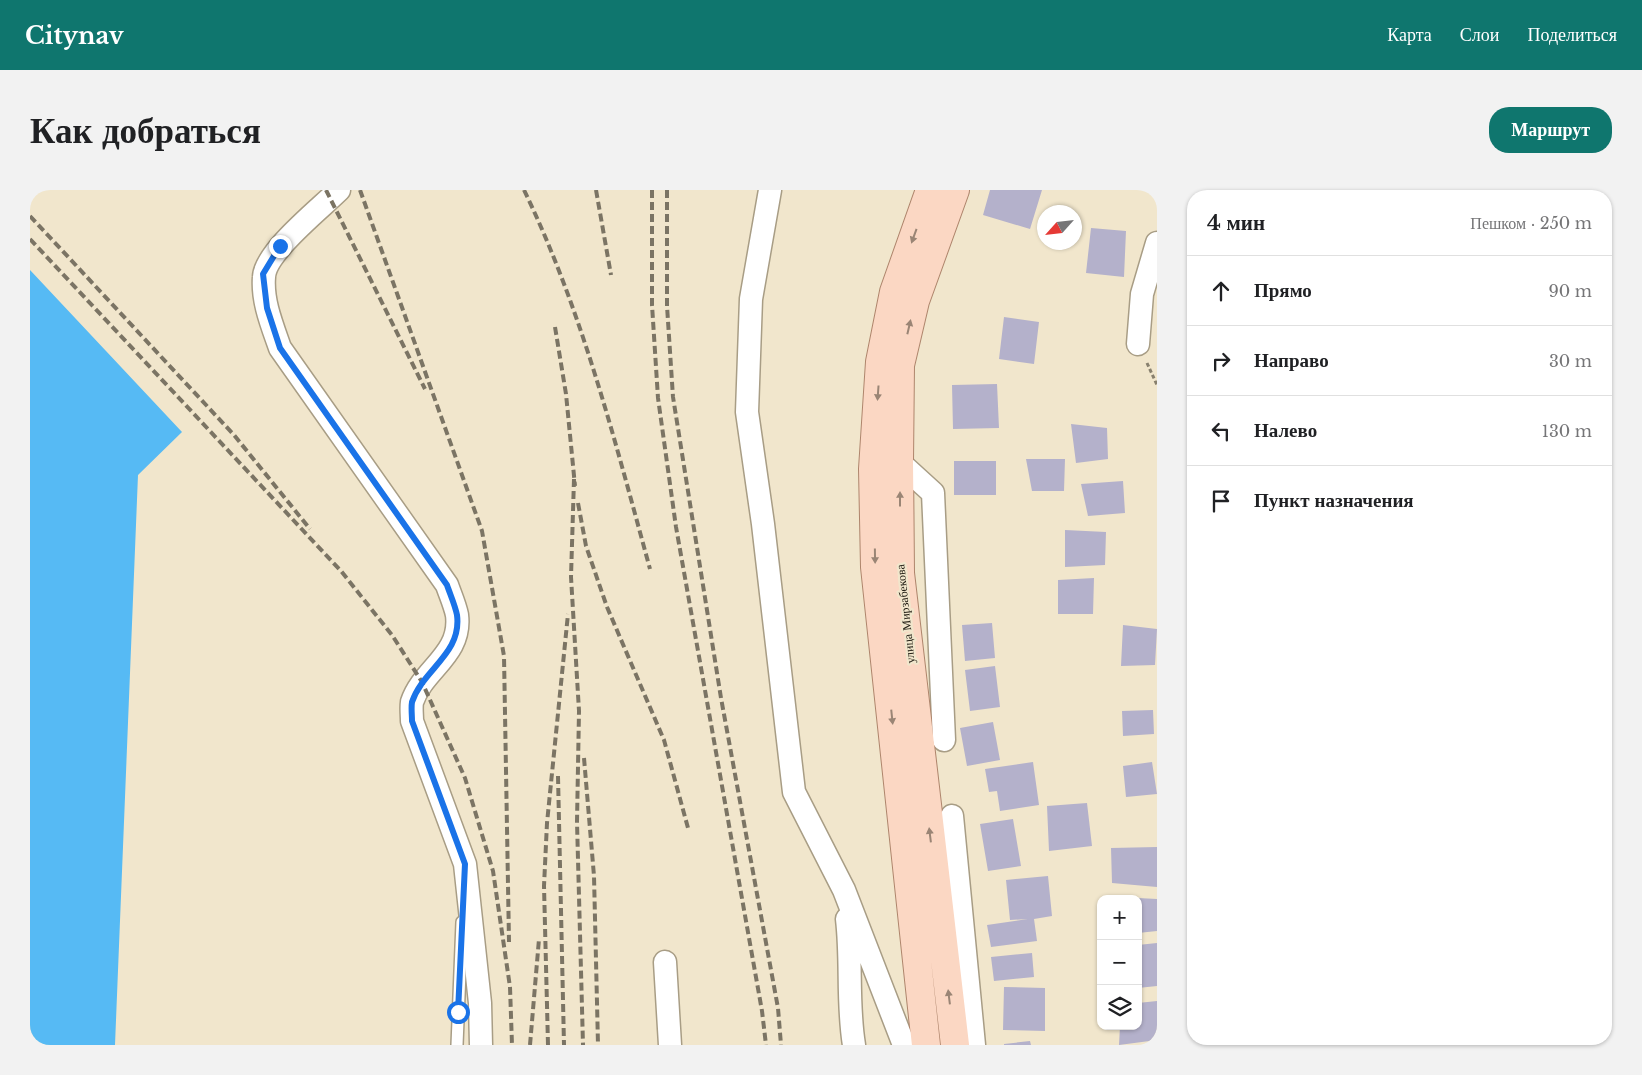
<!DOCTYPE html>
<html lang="ru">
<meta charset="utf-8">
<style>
:root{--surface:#fff;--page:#f2f2f2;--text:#202124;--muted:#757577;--line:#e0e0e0;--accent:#0f766e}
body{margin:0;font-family:"Libre Baskerville",serif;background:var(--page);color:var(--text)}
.controls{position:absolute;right:15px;bottom:15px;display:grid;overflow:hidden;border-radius:10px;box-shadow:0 1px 4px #0004}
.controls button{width:45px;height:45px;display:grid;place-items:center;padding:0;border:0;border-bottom:1px solid var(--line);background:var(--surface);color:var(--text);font:25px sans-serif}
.compass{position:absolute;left:1007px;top:15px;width:45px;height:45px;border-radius:50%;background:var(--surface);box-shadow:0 1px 4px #0004;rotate:243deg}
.stop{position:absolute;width:15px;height:15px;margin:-11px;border:4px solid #1a73e8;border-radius:50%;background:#fff}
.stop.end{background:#1a73e8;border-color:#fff;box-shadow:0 1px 5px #0008}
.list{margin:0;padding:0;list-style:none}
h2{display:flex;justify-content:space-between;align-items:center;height:65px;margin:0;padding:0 20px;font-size:21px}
h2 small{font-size:16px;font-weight:400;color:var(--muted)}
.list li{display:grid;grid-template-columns:32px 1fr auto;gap:15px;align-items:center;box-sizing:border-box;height:70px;padding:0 20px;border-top:1px solid var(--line)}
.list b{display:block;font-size:19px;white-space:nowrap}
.list em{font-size:16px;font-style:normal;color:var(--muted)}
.icon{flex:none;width:28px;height:28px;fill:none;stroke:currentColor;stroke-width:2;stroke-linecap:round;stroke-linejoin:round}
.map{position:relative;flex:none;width:1127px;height:855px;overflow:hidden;border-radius:20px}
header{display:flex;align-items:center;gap:30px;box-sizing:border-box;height:70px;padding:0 25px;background:var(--accent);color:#fff}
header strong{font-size:24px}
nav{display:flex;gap:28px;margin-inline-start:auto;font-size:18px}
.intro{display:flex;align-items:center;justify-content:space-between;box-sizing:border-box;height:120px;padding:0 30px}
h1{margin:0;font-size:35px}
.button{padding:12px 22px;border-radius:20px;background:var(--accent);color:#fff;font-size:18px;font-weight:700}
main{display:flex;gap:30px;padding:0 30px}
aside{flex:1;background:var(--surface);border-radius:20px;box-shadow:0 1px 4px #0004}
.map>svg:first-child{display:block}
</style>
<header>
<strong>Citynav</strong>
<nav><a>Карта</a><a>Слои</a><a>Поделиться</a></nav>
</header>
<div class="intro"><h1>Как добраться</h1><a class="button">Маршрут</a></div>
<main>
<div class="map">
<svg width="1127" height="855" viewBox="0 0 1127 855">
<rect width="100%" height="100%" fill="#f1e6cc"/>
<path fill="#56baf4" d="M0,80L152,242L108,285L85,855H0Z"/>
<path fill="#b4b1cb" d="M960,0H1012L1000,39L953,25Z
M1061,38L1096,41L1094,87L1056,83Z
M974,127L1009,132L1004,174L969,169Z
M967,194L969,238L923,239L922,195Z
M1041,234L1077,238L1078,269L1046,273Z
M996,269H1035L1034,301H1002Z
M924,271H966V305H924Z
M1093,291L1095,323L1058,326L1051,294Z
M1035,340L1076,342L1075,375L1035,377Z
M1064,388L1063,424H1028V390Z
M962,433L965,468L935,471L932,435Z
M1093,435L1127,439L1125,475L1091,476Z
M965,476L970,517L940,521L935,480Z
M1123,520L1124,544L1093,546L1092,521Z
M963,532L970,570L937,576L930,538Z
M1003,572L1009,615L970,621L967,601L959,602L955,579Z
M1122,572L1127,604L1096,607L1093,576Z
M1057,613L1062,656L1019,661L1017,616Z
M983,629L991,676L958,681L950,634Z
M1127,657V697L1082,693L1081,658Z
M1018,686L1022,726L1004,729L1007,751L961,757L957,735L998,729L980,730L976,690Z
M1084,706L1105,707V709H1085Z
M1108,708L1127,709V741L1108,743Z
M1127,753V796L1108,798V755Z
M1002,763L1004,787L964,791L961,767Z
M974,797L1015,798V841L973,840Z
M1127,811V850L1089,855L1090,836H1108V813Z
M1000,851L1001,855H974V854Z"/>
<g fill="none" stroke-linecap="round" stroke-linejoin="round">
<g stroke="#a89d85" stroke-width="14">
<path id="service" d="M427,855L432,732"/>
</g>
<g stroke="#a89d85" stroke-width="25">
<path id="minor" d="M309,0C291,18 235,62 234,87C232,111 242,135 250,158L417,395C420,404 425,415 427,425C432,465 393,479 382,512C381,518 382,525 382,531L435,674L450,813L451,855
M740,0L721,109L717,222L733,334L764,602L814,700L874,855
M1108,154L1112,104L1127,53
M869,272L903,303L914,550
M922,626L944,855
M817,729C822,771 817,813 824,855
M635,772L640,855"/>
</g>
<g stroke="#ae856c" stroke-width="30">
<path id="primary" d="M896,855L845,377L843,279L850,172L864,102L900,0
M925,855L870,383L869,272L870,175L885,111L925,0"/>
</g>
<path stroke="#88806e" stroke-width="3" stroke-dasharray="4 2.5" stroke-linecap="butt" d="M1117,173L1127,195"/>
<use href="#service" stroke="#fff" stroke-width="11"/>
<use href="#minor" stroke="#fff" stroke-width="22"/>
<use href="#primary" stroke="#fbd7c3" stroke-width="28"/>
<path stroke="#7b7464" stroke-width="4" stroke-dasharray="8 4" stroke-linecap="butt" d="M296,0L395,199
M330,0L452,341L474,466L479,752
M494,0C552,120 585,251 620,379
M566,0L581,85
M622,0V115L628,208L646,337L732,821L736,855
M637,0V116L643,207L691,508L748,818L751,855
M0,26L204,245L280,339
M0,49L311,381L362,445L392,492L435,588L463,681L480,797L482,855
M525,137L536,204L545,296
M544,289L541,387L549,521L547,632L553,855
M548,313L556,356L577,417L634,550L658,638
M554,568L564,686L568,855
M528,586L534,855
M500,855L509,749
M518,855L514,696L517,633L538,424"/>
</g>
<defs><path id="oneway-solid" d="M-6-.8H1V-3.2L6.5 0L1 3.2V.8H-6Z" transform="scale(1.25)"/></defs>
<g fill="#9a8575">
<use href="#oneway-solid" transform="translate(884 46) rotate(110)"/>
<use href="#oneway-solid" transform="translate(879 137) rotate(-77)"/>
<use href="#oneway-solid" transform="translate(848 203) rotate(94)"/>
<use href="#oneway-solid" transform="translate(870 309) rotate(-90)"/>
<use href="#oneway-solid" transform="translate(845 366) rotate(89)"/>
<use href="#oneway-solid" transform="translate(862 527) rotate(84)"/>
<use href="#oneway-solid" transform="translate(900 645) rotate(-97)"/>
<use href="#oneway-solid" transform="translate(919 807) rotate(-97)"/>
</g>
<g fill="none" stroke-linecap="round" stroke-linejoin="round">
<path stroke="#1a73e8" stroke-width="6" d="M250,56L233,84L237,118L250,158L417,395C420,404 425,415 427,425C432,464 393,479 382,512C381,518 382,525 382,531L435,674L428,822"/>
</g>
<g text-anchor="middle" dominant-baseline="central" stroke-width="4.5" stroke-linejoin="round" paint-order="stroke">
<g font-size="12" fill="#242016" stroke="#f1e6cc">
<text transform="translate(875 424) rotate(-96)">улица Мирзабекова</text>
</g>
</g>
</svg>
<div class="controls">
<button>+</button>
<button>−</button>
<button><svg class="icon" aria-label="layers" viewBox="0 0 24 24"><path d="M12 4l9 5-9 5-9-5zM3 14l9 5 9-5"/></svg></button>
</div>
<svg class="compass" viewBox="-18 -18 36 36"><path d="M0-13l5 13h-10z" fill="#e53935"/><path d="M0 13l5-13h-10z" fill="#757577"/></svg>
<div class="stop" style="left:428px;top:822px"></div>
<div class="stop end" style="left:250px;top:56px"></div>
</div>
<aside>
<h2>4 мин<small>Пешком · 250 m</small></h2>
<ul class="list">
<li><svg class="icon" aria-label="ahead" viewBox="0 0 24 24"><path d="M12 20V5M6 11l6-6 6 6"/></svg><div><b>Прямо</b></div><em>90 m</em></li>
<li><svg class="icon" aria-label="right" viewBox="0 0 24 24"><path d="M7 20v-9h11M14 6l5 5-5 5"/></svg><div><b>Направо</b></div><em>30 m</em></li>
<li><svg class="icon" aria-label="left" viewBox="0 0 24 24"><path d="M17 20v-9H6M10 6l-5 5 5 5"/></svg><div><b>Налево</b></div><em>130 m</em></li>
<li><svg class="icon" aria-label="arrive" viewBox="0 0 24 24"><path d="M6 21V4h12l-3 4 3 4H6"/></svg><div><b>Пункт назначения</b></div></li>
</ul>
</aside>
</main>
